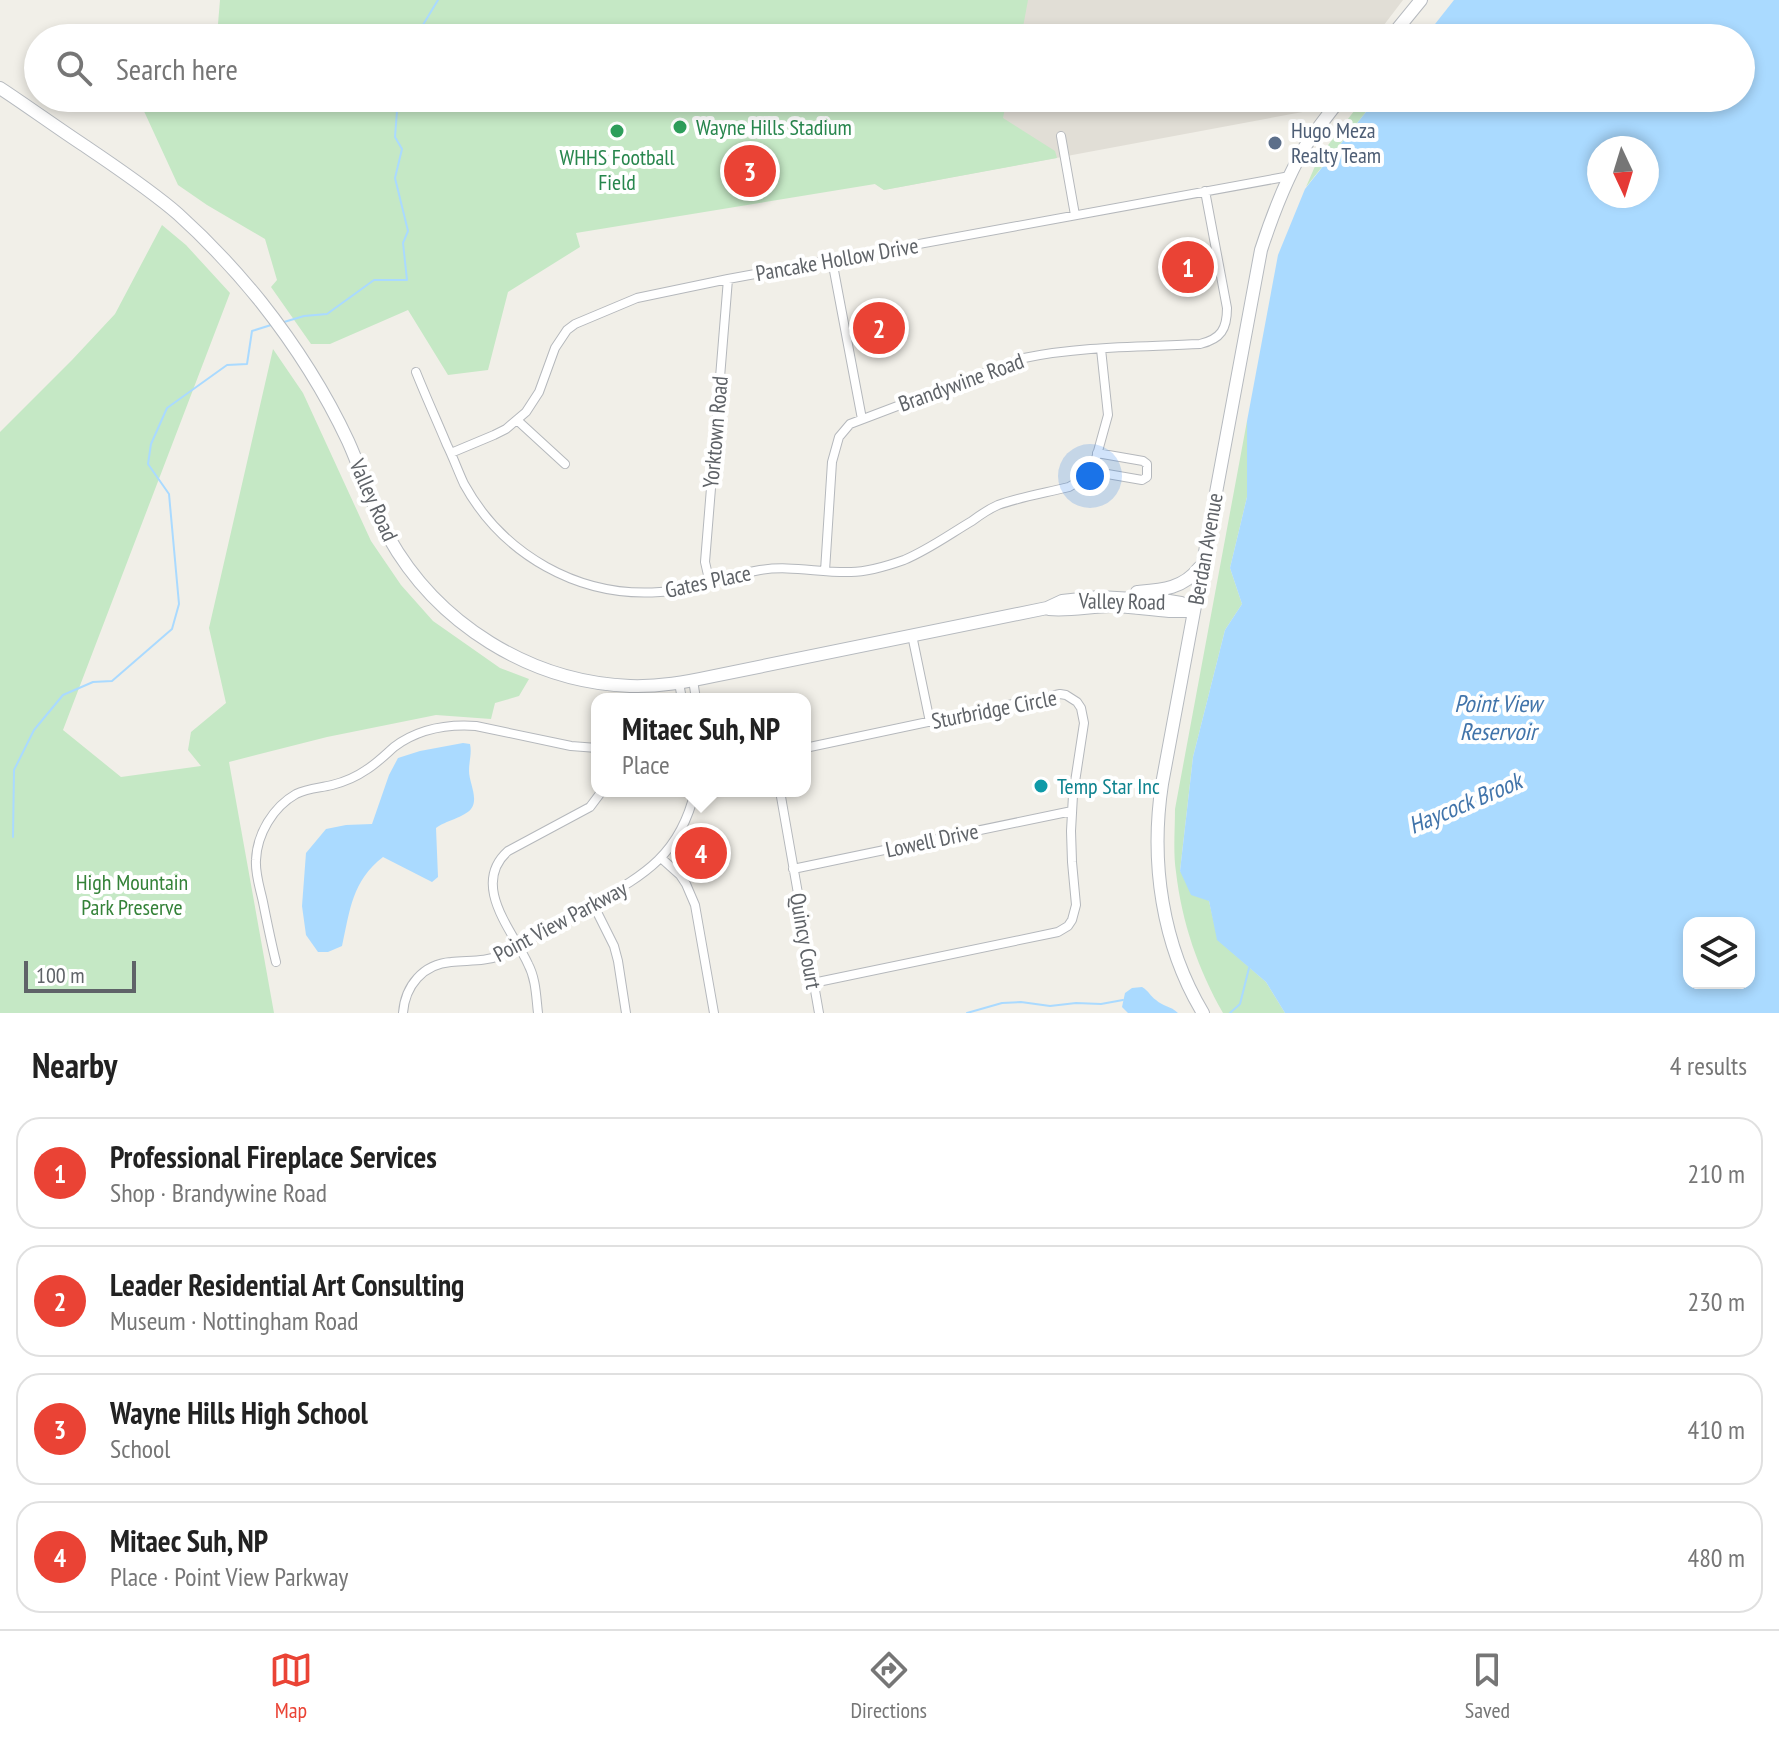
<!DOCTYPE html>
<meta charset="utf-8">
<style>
:root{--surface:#fff;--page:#f2f2f2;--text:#222;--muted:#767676;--line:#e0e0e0;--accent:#ea4335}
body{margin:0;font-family:"PT Sans Narrow",sans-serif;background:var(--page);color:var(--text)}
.controls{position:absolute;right:24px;bottom:24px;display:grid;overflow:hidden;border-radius:16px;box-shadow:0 4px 12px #0003}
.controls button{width:72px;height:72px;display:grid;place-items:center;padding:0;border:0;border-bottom:2px solid var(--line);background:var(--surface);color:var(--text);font:40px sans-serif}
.compass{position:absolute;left:1587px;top:136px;width:72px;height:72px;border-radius:50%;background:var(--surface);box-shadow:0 4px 12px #0003;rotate:176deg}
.scale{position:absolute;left:24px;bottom:20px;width:112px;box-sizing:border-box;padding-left:8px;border:4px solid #5f6368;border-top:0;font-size:22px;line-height:28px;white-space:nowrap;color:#5f6368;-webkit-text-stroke:6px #fff;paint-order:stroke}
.you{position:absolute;left:1090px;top:476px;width:28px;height:28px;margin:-20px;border:6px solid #fff;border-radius:50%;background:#1a73e8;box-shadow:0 0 0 12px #1a73e833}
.badge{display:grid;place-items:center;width:52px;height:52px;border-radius:50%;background:var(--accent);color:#fff;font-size:26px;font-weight:700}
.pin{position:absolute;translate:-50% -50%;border:4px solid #fff;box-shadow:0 2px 8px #0006}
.popup{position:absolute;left:591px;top:693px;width:220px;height:104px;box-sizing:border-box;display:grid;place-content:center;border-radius:16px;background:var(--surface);filter:drop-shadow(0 2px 6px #0005);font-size:26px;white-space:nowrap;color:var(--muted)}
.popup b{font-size:30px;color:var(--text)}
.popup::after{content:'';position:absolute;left:50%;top:100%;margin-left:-16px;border:16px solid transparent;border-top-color:var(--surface)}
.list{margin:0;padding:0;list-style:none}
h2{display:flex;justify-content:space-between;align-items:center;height:104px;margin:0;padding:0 32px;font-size:34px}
h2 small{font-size:26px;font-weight:400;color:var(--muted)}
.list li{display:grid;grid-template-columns:52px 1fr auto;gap:24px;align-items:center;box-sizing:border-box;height:112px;margin:0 16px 16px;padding:0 16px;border:2px solid var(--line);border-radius:24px}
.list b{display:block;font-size:30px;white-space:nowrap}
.list p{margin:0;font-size:26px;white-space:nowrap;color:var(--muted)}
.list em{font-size:26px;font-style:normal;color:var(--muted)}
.icon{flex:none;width:44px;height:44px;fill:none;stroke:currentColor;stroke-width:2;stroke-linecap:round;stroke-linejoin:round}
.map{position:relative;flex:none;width:1779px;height:1013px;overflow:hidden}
.search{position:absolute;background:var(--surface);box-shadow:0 4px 12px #0003;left:24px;right:24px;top:24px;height:88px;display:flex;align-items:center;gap:20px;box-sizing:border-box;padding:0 28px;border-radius:44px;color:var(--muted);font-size:30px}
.sheet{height:616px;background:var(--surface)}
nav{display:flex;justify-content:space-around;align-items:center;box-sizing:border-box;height:112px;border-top:2px solid var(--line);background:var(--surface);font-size:22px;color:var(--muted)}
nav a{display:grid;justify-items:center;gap:4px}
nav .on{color:var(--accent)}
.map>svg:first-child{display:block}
</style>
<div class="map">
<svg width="1779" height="1013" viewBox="0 0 1779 1013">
<rect width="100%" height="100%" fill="#f1efe8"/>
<path fill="#e1ded6" d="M646,0H1403L1374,38H544Z
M530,98H1323L1308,111L884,190L875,184Z"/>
<path fill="#c5e8c5" d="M220,0H1028L1021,38H206L218,24Z
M153,98H1007L1003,118L1055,151L1057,158L884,190L875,184L576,233L580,247L508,292L488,370L448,375L408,310L330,344H311L271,287L277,280L265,239L207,205L178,185L143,109Z
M1364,98H1377L1306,187L1319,157Z
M162,225L186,245L230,293L63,730L121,777L201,766L188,750L191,732L226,703L209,628L273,349L303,393L371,541L401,585L433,621L500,668L529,679L519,696L495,703L491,719L436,715L327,737L229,762L274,1013H0V432L72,360L115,314Z
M1247,421V497L1230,568L1242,604L1225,630L1193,757L1180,871L1209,901L1218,940L1266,982L1285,1013H1223C1198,969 1182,923 1176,872C1173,852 1175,830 1175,809Z"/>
<path fill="#aadaff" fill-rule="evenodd" d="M1454,0H1779V1013H1285L1266,982L1217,940L1209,901L1191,895L1180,871L1193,757L1225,630L1242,604L1230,568L1247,497V421L1278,255L1305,189L1377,98H1741V38H1424ZM1599,148H1647V196H1599ZM1689,923H1749V983H1689Z
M463,743L470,744C472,754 469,761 469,771C469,782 479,799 471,809C465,817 445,821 436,828L438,877L432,882L383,857C352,881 350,910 342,946L328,952H318L306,935L302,906L306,853L326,829L346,825L372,824L389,775L398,758L420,751Z
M1142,987C1149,991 1150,996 1156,1000C1162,1006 1171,1006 1178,1013H1128L1122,1007L1125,993L1132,988Z"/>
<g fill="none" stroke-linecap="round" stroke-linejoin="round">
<path stroke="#aadaff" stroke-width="2" d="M415,38L438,0
M284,322L304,316L327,314L374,280H407L403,243L408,231L395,178L402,149L395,137L398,98
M13,837L14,770L34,730L63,695L93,682L112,681L172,629L179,604L169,494L148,464L151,444L167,408L227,365L247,364L252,331L271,325
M967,1013L1002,1003L1021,1002L1050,1006L1076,1003L1101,1004L1123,1000
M1230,1013L1240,1004L1249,968"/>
<g stroke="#b5b8bc" stroke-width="10">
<path id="street" d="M1061,136L1075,215
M832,260L862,419
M416,372C426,397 437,421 447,445C453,457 458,471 464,484C503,555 579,598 660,592C694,590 726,576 760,570C791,565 820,573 851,572C868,572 887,566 904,560C928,550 950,534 972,521C980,515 989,509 998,505C1020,497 1045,493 1069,487L1084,478L1095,462L1108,415L1101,349
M517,420L565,464
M451,453L494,435L506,429L526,412L539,392L555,348L567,330L575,324L637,298L728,279L1290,176
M1090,471L1142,480L1147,477V464L1143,461L1097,453
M825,571L832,462L839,437L850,424L1024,358C1081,346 1142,347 1200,344C1221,339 1227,329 1227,308L1205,191
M713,582L708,575L705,562L728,279
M912,635L930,722
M693,680L696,699
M679,683L682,699
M805,748L1060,694L1066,695L1077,702L1081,708L1084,723L1073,795L1071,831L1072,862L1076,905L1072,920L1068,926L1058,932L813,983
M780,791L819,1013
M661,858L680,875L686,884L695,905L714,1013
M793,869L1072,811
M593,904L614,946L618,961L626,1013
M276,962C271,942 267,922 263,902C260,888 255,874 256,860C257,834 273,807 296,794C308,788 320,788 332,785C344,782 356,777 366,770C376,764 385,755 394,747C418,729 447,724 476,726L571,746L597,748
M403,1013C405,986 423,964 451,962C469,960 484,962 502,955C529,940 556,925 584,909C640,877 679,859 695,791
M538,1013C536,996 536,979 528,964C513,931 470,885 508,851L590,807L602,791"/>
</g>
<g stroke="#b6babf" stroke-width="14">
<path id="secondary" d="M1390,38L1421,0
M0,88C29,107 56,127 85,146C117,168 149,189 178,214C208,241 236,271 261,302C295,345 325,392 348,441C362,472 372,506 388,536C437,624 530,682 630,686C659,687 686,682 714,676L1047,608L1062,601L1099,597L1169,601L1181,603L1193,610
M1137,592C1161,590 1183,589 1199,568
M1049,609C1071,611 1091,606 1112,606C1139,606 1167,614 1193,610
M1203,1013C1162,945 1150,862 1162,784L1261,250C1272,216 1285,182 1303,150C1314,132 1328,115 1341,98"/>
</g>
<use href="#street" stroke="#fff" stroke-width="8"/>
<use href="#secondary" stroke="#fff" stroke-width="12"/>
</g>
<g fill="#2e9e5b" stroke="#fff" stroke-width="3">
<circle cx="680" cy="127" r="8"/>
<circle cx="617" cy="131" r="8"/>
</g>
<circle fill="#5c6f8a" stroke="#fff" stroke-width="3" cx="1275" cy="143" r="8"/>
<circle fill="#0f9aa8" stroke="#fff" stroke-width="3" cx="1041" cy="786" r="8"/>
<g text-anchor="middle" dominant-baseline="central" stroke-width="8" stroke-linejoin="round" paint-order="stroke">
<g font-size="22" fill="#27864d" stroke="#fff" text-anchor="start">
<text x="696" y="127">Wayne Hills Stadium</text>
<text x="617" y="157" text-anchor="middle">WHHS Football<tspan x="617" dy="25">Field</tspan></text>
</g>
<g font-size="22" fill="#4e5e75" stroke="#fff" text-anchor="start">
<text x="1291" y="130">Hugo Meza<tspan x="1291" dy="25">Realty Team</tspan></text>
</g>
<g font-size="22" fill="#5f6368" stroke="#fff">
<text transform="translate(837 259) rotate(-10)">Pancake Hollow Drive</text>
<text transform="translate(961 382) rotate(-20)">Brandywine Road</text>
<text transform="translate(715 432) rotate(-85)">Yorktown Road</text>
<text transform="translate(374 500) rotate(66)">Valley Road</text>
<text transform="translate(1205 549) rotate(-80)">Berdan Avenue</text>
<text transform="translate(708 581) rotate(-12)">Gates Place</text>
<text transform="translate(1122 601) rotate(1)">Valley Road</text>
<text transform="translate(994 709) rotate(-11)">Sturbridge Circle</text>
<text transform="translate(932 840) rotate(-12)">Lowell Drive</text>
<text transform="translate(560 921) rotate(-28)">Point View Parkway</text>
<text transform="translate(806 941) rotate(80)">Quincy Court</text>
</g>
<g font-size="22" fill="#0d838f" stroke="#fff" text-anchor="start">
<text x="1057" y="786">Temp Star Inc</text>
</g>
<g font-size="22" fill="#348238" stroke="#fff">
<text x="132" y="882">High Mountain<tspan x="132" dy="25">Park Preserve</tspan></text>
</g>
<g font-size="24" font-style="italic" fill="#4174aa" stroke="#fff">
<text x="1498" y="703">Point View<tspan x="1498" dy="28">Reservoir</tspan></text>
<text transform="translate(1465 803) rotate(-23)">Haycock Brook</text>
</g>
</g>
</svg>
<div class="controls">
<button><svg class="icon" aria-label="layers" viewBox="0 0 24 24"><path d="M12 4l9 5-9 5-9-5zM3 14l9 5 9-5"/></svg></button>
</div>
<svg class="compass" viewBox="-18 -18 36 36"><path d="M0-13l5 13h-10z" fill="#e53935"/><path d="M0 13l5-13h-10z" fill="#767676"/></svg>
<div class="scale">100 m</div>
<div class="you"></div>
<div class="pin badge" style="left:1188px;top:267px">1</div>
<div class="pin badge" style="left:879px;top:328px">2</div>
<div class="pin badge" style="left:750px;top:171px">3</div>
<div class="pin badge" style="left:701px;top:853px">4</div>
<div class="popup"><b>Mitaec Suh, NP</b>Place</div>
<div class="search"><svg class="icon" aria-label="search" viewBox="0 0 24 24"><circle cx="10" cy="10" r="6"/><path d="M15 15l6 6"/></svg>Search here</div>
</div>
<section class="sheet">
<h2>Nearby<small>4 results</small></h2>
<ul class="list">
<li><span class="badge">1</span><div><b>Professional Fireplace Services</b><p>Shop · Brandywine Road</p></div><em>210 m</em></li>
<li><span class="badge">2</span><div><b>Leader Residential Art Consulting</b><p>Museum · Nottingham Road</p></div><em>230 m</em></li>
<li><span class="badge">3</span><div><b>Wayne Hills High School</b><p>School</p></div><em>410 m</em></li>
<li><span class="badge">4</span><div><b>Mitaec Suh, NP</b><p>Place · Point View Parkway</p></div><em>480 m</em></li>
</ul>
</section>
<nav>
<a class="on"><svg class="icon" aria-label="map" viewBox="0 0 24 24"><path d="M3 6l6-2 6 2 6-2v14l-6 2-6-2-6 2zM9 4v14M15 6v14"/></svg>Map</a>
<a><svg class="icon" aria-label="directions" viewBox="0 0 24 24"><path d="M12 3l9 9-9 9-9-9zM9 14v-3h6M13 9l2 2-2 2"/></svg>Directions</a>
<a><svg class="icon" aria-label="saved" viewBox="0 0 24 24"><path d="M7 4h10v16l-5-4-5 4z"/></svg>Saved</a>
</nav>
